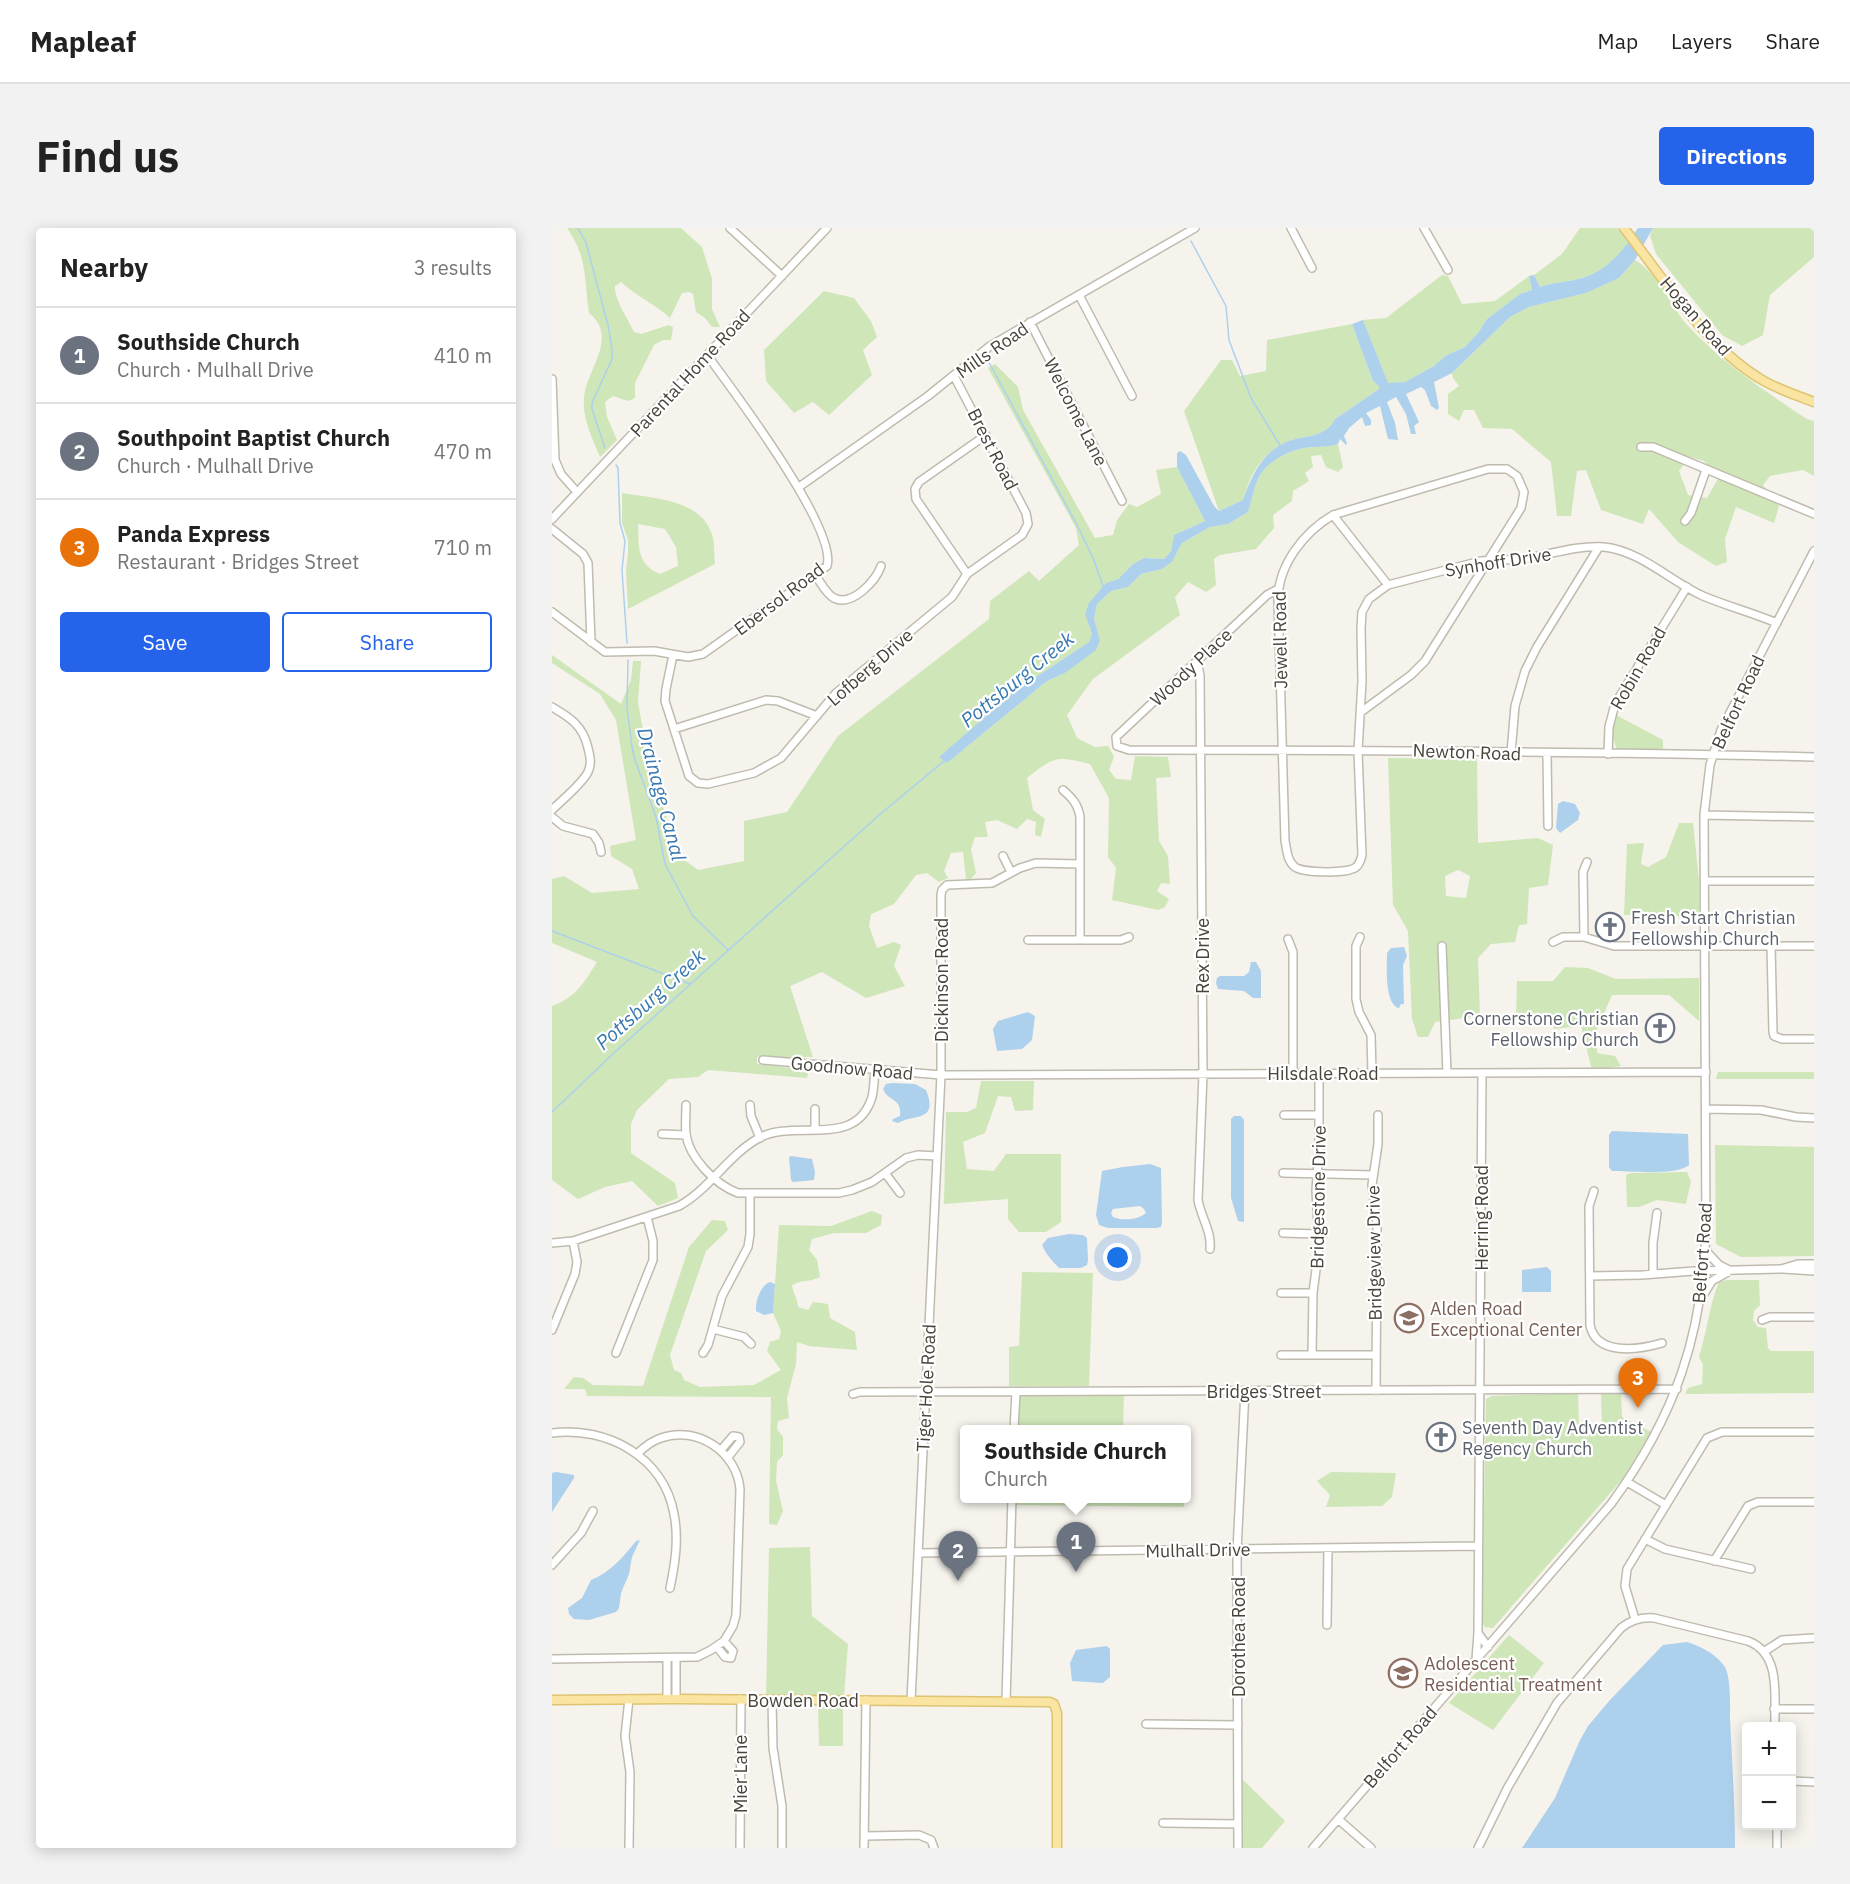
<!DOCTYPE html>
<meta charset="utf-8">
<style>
:root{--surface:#fff;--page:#f2f2f2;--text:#222;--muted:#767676;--line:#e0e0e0;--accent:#2563eb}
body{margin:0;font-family:"IBM Plex Sans",sans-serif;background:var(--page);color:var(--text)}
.controls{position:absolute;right:18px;bottom:18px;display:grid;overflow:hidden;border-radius:6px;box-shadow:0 3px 15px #0003}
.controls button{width:54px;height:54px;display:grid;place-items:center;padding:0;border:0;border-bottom:2px solid var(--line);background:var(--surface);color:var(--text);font:30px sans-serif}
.you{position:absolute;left:566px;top:1030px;width:21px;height:21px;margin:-15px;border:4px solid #fff;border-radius:50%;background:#1a73e8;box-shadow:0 0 0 9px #1a73e833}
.badge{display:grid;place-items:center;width:39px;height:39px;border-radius:50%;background:var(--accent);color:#fff;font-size:20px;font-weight:700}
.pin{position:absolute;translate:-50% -50px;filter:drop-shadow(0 2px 3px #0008)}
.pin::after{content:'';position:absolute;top:32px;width:21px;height:18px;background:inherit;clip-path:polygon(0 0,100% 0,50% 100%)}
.popup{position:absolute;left:408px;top:1197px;width:231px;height:78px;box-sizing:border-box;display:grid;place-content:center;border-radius:6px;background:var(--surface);filter:drop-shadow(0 2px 4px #0005);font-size:20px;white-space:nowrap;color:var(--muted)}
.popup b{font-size:22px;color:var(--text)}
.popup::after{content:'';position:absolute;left:50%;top:100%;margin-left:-12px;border:12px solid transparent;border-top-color:var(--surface)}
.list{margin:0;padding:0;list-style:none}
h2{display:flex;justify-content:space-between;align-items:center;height:78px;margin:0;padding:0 24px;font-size:26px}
h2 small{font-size:20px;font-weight:400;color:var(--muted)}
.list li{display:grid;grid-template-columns:39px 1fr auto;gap:18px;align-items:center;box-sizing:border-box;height:96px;padding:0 24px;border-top:2px solid var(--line)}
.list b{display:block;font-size:22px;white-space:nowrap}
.list p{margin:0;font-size:20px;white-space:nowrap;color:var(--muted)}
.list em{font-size:20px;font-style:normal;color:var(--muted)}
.actions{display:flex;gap:12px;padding:18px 24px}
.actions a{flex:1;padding:14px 0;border:2px solid var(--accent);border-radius:6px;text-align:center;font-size:21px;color:var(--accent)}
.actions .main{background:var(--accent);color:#fff}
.map{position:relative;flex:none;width:1262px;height:1620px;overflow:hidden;border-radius:6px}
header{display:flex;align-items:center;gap:36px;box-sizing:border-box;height:84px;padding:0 30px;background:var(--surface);border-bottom:2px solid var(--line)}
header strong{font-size:28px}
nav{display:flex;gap:33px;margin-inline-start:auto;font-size:21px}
.intro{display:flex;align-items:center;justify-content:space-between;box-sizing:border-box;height:144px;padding:0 36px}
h1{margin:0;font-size:42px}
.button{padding:15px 27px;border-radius:6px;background:var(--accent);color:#fff;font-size:21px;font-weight:700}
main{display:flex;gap:36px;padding:0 36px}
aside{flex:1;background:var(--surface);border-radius:6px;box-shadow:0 3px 15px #0003}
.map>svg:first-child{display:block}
</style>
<header>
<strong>Mapleaf</strong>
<nav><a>Map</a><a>Layers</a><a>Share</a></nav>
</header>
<div class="intro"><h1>Find us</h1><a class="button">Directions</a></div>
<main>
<aside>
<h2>Nearby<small>3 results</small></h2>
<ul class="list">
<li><span class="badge" style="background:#6b7280">1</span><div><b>Southside Church</b><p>Church · Mulhall Drive</p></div><em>410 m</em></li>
<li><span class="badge" style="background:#6b7280">2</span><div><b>Southpoint Baptist Church</b><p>Church · Mulhall Drive</p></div><em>470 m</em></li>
<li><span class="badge" style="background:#e8710a">3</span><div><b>Panda Express</b><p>Restaurant · Bridges Street</p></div><em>710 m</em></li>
</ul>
<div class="actions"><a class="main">Save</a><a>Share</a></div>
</aside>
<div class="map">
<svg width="1262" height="1620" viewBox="0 0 1262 1620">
<rect width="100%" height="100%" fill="#f5f3ec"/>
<path fill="#cfe6b8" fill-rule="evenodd" d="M15,0H129L150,19L160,51V81L168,99H160L153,90L144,84L141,66L137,64L130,65L118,90C103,76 84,68 69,54L63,58C62,71 76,91 82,104L89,106L117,97L121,99L119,112H111L102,117L83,155V170L76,173L61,168L53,174L55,189L65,212L48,229C41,212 30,190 32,171C33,143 68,110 37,85C32,53 36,29 15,0Z
M1028,0H1065L1077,13C1066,29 1049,46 1029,50C1015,54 1002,54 988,59L982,47L1010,26Z
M1101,0H1262V29L1218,67L1211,107L1190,118L1170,107L1104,26L1098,8Z
M1083,32C1108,47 1118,79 1138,100C1172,136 1214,164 1255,191L1262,193V248L1251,242L1218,248L1211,257L1227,278L1222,295L1184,279L1173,311L1175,334L1164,338L1126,314L1097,281L1091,296L1049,282L1034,242L1025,243L1019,288H1005L999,234L960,201L931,200L922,182H912L907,193L896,186V166L907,158L901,150L900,145L958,89L977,79L1034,65L1067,50ZM1137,229L1152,233L1167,249L1155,270L1136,267L1127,243Z
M890,47L896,48L910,76L943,73L977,48L980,62L968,66L935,91L926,105L913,119L893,128L882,138L853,154L836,156L811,92L834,90Z
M272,63L302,70L319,93L325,109L311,122L320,147L277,187L261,174L242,185L214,153L212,122Z
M800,96L821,153L827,158V161L783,191C773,212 748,206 730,216C720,221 706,235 701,246C696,254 694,264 691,272L667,283L632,183L669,132H680L688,148L714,143L715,112Z
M443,136L466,159L471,182L543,310L561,307L565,292L577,276L585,279L609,266L604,242L625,239L653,293L622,307L619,323L612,331L592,330L581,336L566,351L554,355L533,385L540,406L537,414L463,463L388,529L395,535L495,453L513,445L548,412L542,391L545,376L559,363L576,359L589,346L610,341L620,334L630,315L658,299L676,296L696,284C700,273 702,258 708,247C717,233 736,223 752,220C764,218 775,220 786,216L791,239L786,244L774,239L769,227L759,228L761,239L753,245L757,253L741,263L740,273L721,287L722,300L704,321L668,327L662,331L664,357L654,364L636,354L623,369L628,387L541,451L515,487L525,510L543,519L556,518L562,529L557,542L564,551L579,552L583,528L616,529L619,549L604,550L607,613L616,628L618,656L609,655L605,663L617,671L613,679L606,682L560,672L564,640L556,629L557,570L538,536C503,528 503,528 475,550L481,582L493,591L489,609L483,607L484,594L475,591L465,601L445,592L433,594L436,609H423L419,621L424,645L419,651H414L411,624L399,625L392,643L396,650L387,654L375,645L364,647L342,676L319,686L317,698L325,720L342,714L349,717L342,738L353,758L314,770L270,744L238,758L261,829H205V836L257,842L255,850L156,842L146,849L117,851L85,882L79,896V925L123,955L126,970L106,978L80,953L53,959L26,971L0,952V778C24,769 32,755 45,734L0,715V651L12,648L40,665L87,661L80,641L59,628L58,618L84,612L64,492L48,466L0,435V427L69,476L79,452L81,433H89L86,474L96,531L127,628L146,642L192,633V593L235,584L286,508L437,391L438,373L477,343L487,353L527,317L524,300L436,140Z
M70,265C99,270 147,271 159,304C163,313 162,326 163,336L76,381L74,342L76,326V312L70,295ZM86,296L113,301L124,319L126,338L108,346C84,336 87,318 86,296Z
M1064,487L1111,512V523L1065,522L1059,504Z
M836,530L925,531L926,615L986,610L1001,617L996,657L977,660L975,696L967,697L963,714L939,716L926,730L928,788L883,794L876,809H866L860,791L856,703L841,677ZM906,642L918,648L914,670L894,668L893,648Z
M1127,595H1141L1147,652V689L1072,687L1075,616L1092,615L1089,636L1096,639L1114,629Z
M1013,739L1036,740L1064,751L1147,750V793L1117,767H1060L1045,801V825L1063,828L1069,838L1040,842L1029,798L1002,801L998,790H964L965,753H1001Z
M1166,844H1262V851H1164Z
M429,853H482L481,882L463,883L459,869L446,868L433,905L411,914L415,941L442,943L454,926H509V994L494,1004H467L456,991V971L392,976L394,884H415L424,880Z
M1163,917L1262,919V1028L1189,1029L1164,1016Z
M1135,944L1139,953L1134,976L1105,972L1087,979H1075L1074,947L1079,945Z
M320,983L330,987L329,997L314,1005H282L260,1011L257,1022L265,1032L268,1049C258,1054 249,1052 240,1057C241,1066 246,1071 246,1079L256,1082L261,1074L276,1076L278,1090L303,1104L305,1122L257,1118L245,1114L244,1136L235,1170L237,1190L226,1193L225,1201L231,1209V1227L225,1234L224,1253L231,1283L225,1297L217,1296L219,1169L35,1168L33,1161H12L22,1149L31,1150L41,1157L91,1158L137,1019L160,992L173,993L176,1002L154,1023L118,1127L122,1142L129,1145L132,1152L148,1159L202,1157L229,1142L215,1123L218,1114L227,1111L229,1103L221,1085L227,997L279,998Z
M470,1044L541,1045L537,1158H457V1119L467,1118Z
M1175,1052H1207L1208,1077L1202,1083L1201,1092L1206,1099L1214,1100L1216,1120L1219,1123H1262V1165L1133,1166L1136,1160L1150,1156L1151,1137L1147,1129C1155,1104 1157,1078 1167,1054Z
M1069,1164L1070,1189L1099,1204L1073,1248L941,1400L933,1399L930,1395L934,1171L940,1168L1026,1165L1027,1197H1050L1049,1165Z
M572,1165L571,1201H531L527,1199L519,1202H465L466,1167Z
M779,1244L844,1245L840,1269L830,1278L774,1279L778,1267L765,1253Z
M463,1270L632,1271V1279L463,1277Z
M258,1319L260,1388L296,1416L292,1468L214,1469L217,1320Z
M957,1407L992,1435L941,1502L897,1475Z
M291,1478V1518H267L266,1479Z
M689,1550L733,1593L710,1620H690Z"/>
<path fill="#add0ed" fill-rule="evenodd" d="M1086,0H1101L1083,32L1067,50L1034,65L977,79L958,89L900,145L882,154L887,180L885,182L879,178L873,162L869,159L854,166L867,194L862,198L864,206H859L854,186L844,169L835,174L843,195L846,212L836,211L828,178L814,185L819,192V197L813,198L810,189L797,200L792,208L795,215L794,217L788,211L786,216C775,220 764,218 752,220C736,223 717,233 708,247C702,258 700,273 696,284L676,296L658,299L630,315L620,334L610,341L589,346L576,359L559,363L545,376L542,391L548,412L544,422L513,445L495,453L395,535L387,529L463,463L537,414L540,406L533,386L537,375L554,355L566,351L581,336L592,330L612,331L619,323L622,307L653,293L625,239V225L628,223L634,227L662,278L667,283L691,272C699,250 708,228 730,216C748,206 773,212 783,191L827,161V158L821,153L800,96L811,92L836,155L853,154L882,138L893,128L913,119L926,105L935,91L968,66L980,62L977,48L982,47L988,59C1002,54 1016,54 1030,50C1056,43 1072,21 1086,0Z
M1011,573L1023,576L1028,585L1026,592L1008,605L1004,600L1006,576Z
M852,719L855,728L851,737L852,776H849L847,780C832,776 835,738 835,725L839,720Z
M699,734H704L709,743V770H701L692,763L666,761L664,755L665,750L668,748H692L697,744Z
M476,784L483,788L480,812L470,821L445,823L441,801L446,793Z
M340,855L363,856L374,862C387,894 362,886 346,895L340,893L341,891L348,888C350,869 336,874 331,861L334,856Z
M682,888H689L692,892V994L686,993L679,970V891Z
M1060,903L1136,906L1137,937C1125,948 1077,943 1060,943L1057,939V907Z
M239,928L260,931L263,944L262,952L241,954L239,952L237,929Z
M598,936L609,940L610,995L609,999L604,1000H556L547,997L544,987L550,943L571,939ZM588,978L592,981L594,985C586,992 570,993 561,989L559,985L561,981Z
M517,1006L531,1007L535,1010L536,1032L535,1037L529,1040H507C501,1034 493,1025 490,1017L496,1010Z
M995,1039L999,1043V1064H970V1042Z
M218,1054L223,1056L221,1085L212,1087L204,1083C203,1073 209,1057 218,1054Z
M4,1244L22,1247V1250L0,1284V1245Z
M88,1312L80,1329L77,1346L69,1365L67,1380L64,1384L37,1392L22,1391L17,1386L16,1380L30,1370L39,1352C59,1344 71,1329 84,1313Z
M1135,1414C1149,1418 1165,1427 1173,1439C1179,1450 1178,1478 1178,1490C1180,1533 1183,1577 1183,1620H970L1003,1570L1028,1512L1036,1498L1058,1472L1111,1417Z
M555,1418L558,1421V1449L551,1455L520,1453L518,1435L524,1422Z"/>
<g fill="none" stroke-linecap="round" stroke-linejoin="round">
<path stroke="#add0ed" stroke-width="1.5" d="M26,0L34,15L56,97L60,121V131L40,175V181L53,220
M639,13L674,78L677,112L699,170L729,219
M434,129L524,295L541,330L551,358
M64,237L66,240L68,295L73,313L70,342L75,415
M76,432L75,479L80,519L83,532L104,589L113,636L141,688L176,722
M0,703L138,756
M0,884L64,823L326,588L392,533"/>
<g stroke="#c0bbaf" stroke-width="10">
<path id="minor" d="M178,0L230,48
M739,0L760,40
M872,0L896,42
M527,67L580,168
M478,94L570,273
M0,151L3,232L9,246L25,264
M1089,219H1101L1262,286
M247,259L376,168L438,118L643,0
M781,287L836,357
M0,291L275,0
M1133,293L1139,285L1154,242
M0,301L31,326L36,335L39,414
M415,346L364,271L363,261L367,254L434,207
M264,348C269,355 274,366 282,370C300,379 324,353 329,338
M726,361L715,367L564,509L565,518L577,522C806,522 1034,523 1262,529
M0,384L53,424L102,423L136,429L151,426L275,338C286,301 180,161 155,127
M121,427L114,461L113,473L137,548L146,555L156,556L202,545L229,530L284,465L400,369L415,346L470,307L476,296L474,285L402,148
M645,434L648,447L651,846L646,972C649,989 660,1004 658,1021
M0,479C19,490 31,498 36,520C38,528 40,536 36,544C30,556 10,572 0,582
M809,484L859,447L873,433L969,280L972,264L965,248L955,241H936L781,287C752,304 726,337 726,372L733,613C735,622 735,633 743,639C751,645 797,646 804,639C808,636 809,631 810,627L806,523L810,453L809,400L810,384L817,371L836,357L929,333C944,331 960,333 975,330C1000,326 1026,317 1052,319C1089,323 1118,353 1151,368C1175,378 1201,385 1225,395
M122,501L214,472L226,473L265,488
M959,525L963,478L973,443L985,419L1047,319
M995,525L996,598
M1056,526L1057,499L1063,476L1135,359
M511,562C520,570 526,576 528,589V712
M1152,587L1262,589
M0,589L11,598L41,606L47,615L49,624
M451,628L459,644
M1153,653H1262
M808,709L804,718V771L807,784L819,807L820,845
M1032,709L1031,644L1035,634
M736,711L741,724V845
M476,712H569L577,709
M1001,714L1011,709H1032L1062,718H1262
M890,718L895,845
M1219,718L1221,804L1222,808L1230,811H1262
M211,832L389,847L1154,844
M930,845L926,1405L936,1419
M134,877C134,886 133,896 134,906C137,930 164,957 186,965H287L300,962L320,954L354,930L366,927L385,928
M198,877L199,888L208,910
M263,881V902
M1154,881L1209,882L1244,889L1262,890
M732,887H767
M110,906L134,907
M333,945L348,965
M731,945L821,947
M1042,963L1037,978L1038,1097C1044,1128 1086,1122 1110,1115
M731,1005L767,1006
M0,1015L21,1013L127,978C158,961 176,927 207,910C243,890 304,922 320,869C322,861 322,851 323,842
M1154,1023L1167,1037L1177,1042
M1231,1041L1262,1043
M1101,1046V1015L1105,985
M1038,1048L1090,1047L1142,1043L1229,1041L1246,1036H1262
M729,1065H761
M1152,1066L1160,1053L1176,1044
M1210,1092L1218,1089H1262
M161,1101L192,1109L199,1116
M0,1102L23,1046L25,1034L21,1013
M64,1125L101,1032V1013L95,989
M151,1125L156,1117L170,1068L196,1019L198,1006V966
M729,1127H824
M760,1127L761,1065L767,1018L764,962L767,922V846
M824,1163L825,997L820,957L826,916V887
M301,1166L308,1164L1125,1161
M462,1202L464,1164
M0,1205C55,1198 112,1229 122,1286C127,1311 123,1336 118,1360
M169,1222L181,1208L187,1209L188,1214L176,1229
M1075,1254L1114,1277
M1093,1311L1113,1321L1199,1341
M366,1325L926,1318
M1162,1333L1196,1278L1206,1274H1262
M0,1337L29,1305L41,1283
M1083,1391L1073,1358L1075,1341L1155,1210L1170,1204H1262
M775,1397L776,1320
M165,1419L173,1429L179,1430L181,1423L172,1413
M1213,1423L1230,1412L1262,1410
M115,1430V1471
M0,1431L145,1429L159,1422L172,1413L181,1398L184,1387L188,1261C185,1224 145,1197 109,1210C100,1213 92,1219 85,1226
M924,1432L926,1405
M77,1471L73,1508L78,1544L77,1620
M124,1471V1430
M220,1472L221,1520L230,1578V1620
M359,1473L389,847V667L390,662L395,657L440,655L468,640L484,635L528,636
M454,1473L460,1270
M1222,1481H1262
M594,1496L686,1497
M1240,1553L1262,1554
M786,1591L819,1620
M611,1595L686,1596
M1225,1598V1620
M313,1608L367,1607L379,1612L382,1620
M188,1620L189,1471
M312,1620L314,1472
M686,1620L685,1322L693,1163
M761,1620L1059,1276C1123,1188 1151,1108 1154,1000L1152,587L1158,537L1169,502L1262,323
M926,1620L956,1559L1005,1475L1069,1400C1079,1392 1089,1389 1102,1390L1196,1413C1230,1426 1222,1469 1223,1498"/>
</g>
<g stroke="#dec371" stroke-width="11">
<path id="major" d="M1072,0C1111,50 1153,117 1207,150C1224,161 1244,167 1262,174
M0,1472L124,1471L498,1474L502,1476L505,1485V1620"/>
</g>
<use href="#minor" stroke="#fff" stroke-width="7"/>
<use href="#major" stroke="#f9e4a2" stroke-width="8"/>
</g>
<defs>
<g id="church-ring" transform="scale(1.5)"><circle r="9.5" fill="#fff" stroke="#6b7280" stroke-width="1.5"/><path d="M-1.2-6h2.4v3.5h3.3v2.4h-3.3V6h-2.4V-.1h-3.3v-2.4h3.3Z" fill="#6b7280"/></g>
<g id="school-ring" transform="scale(1.5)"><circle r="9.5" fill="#fff" stroke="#8d6e63" stroke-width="1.5"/><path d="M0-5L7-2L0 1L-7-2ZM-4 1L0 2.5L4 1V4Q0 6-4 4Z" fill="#8d6e63"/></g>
</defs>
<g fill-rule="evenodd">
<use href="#church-ring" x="1058" y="699"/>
<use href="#church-ring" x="1108" y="800"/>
<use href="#school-ring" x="857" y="1090"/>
<use href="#church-ring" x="889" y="1209"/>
<use href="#school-ring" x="851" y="1445"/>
</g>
<g text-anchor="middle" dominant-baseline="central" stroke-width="4.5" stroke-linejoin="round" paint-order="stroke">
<g font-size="18" fill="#49443a" stroke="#fff">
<text transform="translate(1144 88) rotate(49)">Hogan Road</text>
<text transform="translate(440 122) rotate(-35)">Mills Road</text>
<text transform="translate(138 145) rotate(-47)">Parental Home Road</text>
<text transform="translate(524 184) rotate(63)">Welcome Lane</text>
<text transform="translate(441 221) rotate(63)">Brest Road</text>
<text transform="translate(946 334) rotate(-9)">Synhoff Drive</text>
<text transform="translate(227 371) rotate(-37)">Ebersol Road</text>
<text transform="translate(728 412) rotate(-91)">Jewell Road</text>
<text transform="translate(318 439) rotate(-41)">Lofberg Drive</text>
<text transform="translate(639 439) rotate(-43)">Woody Place</text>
<text transform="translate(1086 440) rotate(-60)">Robin Road</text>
<text transform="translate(1186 474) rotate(-65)">Belfort Road</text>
<text transform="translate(915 524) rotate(2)">Newton Road</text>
<text transform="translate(650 728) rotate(-90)">Rex Drive</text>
<text transform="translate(389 752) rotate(-90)">Dickinson Road</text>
<text transform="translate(300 840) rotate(5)">Goodnow Road</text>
<text x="771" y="845">Hilsdale Road</text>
<text transform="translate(766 969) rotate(-89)">Bridgestone Drive</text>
<text transform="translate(929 990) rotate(-90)">Herring Road</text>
<text transform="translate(822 1025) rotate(-91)">Bridgeview Drive</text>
<text transform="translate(1150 1025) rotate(-86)">Belfort Road</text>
<text transform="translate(374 1160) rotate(-87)">Tiger Hole Road</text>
<text x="712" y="1163">Bridges Street</text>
<text transform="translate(646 1322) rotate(-1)">Mulhall Drive</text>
<text transform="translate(686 1409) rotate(-90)">Dorothea Road</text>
<text x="251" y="1472">Bowden Road</text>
<text transform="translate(848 1519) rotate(-49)">Belfort Road</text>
<text transform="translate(188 1546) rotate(-90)">Mier Lane</text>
</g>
<g font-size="18" fill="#5b616d" stroke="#fff" text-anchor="start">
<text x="1079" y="689">Fresh Start Christian<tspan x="1079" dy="21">Fellowship Church</tspan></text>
<text x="1087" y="790" text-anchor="end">Cornerstone Christian<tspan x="1087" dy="21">Fellowship Church</tspan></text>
<text x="910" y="1199">Seventh Day Adventist<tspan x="910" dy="21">Regency Church</tspan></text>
</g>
<g font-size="18" fill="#785e54" stroke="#fff" text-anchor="start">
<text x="878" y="1080">Alden Road<tspan x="878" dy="21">Exceptional Center</tspan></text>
<text x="872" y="1435">Adolescent<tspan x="872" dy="21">Residential Treatment</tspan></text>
</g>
<g font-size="20" font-style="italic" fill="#3878b0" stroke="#fff">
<text transform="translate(465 451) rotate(-39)">Pottsburg Creek</text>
<text transform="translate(110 566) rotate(75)">Drainage Canal</text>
<text transform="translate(98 771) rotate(-42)">Pottsburg Creek</text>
</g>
</g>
</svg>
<div class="controls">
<button>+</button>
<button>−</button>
</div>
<div class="you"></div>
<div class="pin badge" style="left:524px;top:1344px;background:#6b7280">1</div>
<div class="popup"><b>Southside Church</b>Church</div>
<div class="pin badge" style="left:406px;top:1353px;background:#6b7280">2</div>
<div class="pin badge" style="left:1086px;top:1180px;background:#e8710a">3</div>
</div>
</main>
